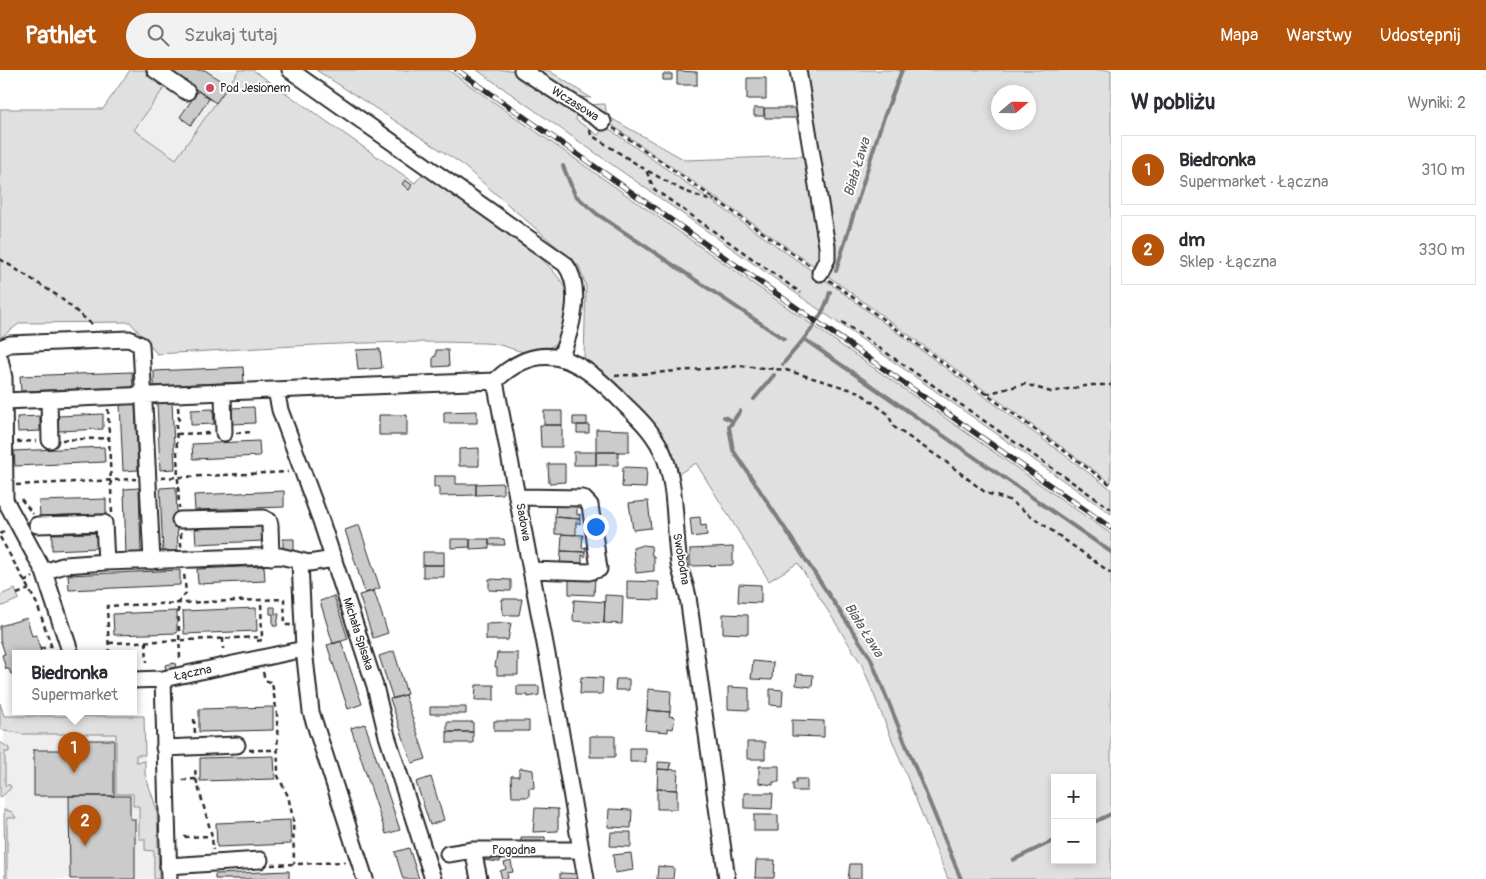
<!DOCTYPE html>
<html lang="pl">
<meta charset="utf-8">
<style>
:root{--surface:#fff;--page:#f2f2f3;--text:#2b2b33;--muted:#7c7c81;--line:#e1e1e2;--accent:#b45309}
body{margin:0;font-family:Pangolin,sans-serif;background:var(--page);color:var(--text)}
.controls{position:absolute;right:15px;bottom:15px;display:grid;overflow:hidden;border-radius:0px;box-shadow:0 2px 8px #0003}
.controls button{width:45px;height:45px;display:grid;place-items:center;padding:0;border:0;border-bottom:1px solid var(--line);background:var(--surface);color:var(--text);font:25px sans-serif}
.compass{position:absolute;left:991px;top:15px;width:45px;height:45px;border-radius:50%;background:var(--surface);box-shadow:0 2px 8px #0003;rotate:70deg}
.you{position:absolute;left:595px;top:456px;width:18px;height:18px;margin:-12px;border:4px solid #fff;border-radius:50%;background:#1a73e8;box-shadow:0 0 0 8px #1a73e833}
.badge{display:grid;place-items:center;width:32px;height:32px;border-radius:50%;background:var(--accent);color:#fff;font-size:16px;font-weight:700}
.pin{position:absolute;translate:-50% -41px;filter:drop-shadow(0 1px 2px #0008)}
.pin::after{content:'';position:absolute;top:26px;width:18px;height:15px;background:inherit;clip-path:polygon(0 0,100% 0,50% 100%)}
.popup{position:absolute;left:12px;top:580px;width:125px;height:65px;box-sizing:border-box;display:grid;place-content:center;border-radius:0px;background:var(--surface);filter:drop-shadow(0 1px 4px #0005);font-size:16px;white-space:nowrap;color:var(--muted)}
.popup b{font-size:19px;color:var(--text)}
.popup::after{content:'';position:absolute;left:50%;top:100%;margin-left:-10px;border:10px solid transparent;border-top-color:var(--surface)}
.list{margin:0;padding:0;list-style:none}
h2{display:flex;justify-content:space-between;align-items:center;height:65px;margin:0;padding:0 20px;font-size:21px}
h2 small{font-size:16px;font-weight:400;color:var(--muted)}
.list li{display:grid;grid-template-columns:32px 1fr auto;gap:15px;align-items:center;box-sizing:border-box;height:70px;margin:0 10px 10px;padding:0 10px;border:1px solid var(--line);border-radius:0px}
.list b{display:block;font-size:19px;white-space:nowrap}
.list p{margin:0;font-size:16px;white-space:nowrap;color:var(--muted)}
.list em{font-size:16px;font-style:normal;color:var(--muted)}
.icon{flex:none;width:28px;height:28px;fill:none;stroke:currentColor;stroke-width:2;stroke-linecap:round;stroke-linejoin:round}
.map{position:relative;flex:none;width:1111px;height:809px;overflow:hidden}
header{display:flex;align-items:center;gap:30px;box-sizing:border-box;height:70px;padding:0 25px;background:var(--accent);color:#fff}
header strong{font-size:24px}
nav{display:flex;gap:28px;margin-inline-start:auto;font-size:18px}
.search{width:350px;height:45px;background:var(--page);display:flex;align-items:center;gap:12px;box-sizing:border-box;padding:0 18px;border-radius:28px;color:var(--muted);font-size:19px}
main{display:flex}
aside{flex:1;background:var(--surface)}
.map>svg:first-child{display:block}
</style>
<header>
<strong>Pathlet</strong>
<div class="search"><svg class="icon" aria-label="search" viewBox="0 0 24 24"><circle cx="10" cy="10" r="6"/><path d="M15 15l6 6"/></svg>Szukaj tutaj</div>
<nav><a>Mapa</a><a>Warstwy</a><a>Udostępnij</a></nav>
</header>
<main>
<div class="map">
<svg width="1111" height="809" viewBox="0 0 1111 809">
<rect width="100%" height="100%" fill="#fff"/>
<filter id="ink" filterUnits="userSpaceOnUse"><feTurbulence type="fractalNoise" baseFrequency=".02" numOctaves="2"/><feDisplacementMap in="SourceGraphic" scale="10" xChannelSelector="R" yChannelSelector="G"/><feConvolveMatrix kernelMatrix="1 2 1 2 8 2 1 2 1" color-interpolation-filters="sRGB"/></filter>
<g filter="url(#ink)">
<path fill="#efefef" d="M148,0H239L177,89L134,61L167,14Z
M4,646H144L145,704L157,740L159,809H5L4,726L0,728V672L4,674Z"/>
<path fill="#e0e0e0" stroke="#868686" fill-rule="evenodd" d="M130,0H148L167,14L134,60L176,89L239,0H253L415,113L424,102C460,127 554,185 568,224C572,235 564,261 560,272C521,294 518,274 484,273C375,269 265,278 157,284L130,252L20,253L0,268V39H103Z
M316,0H448L1111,464V809H948L862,595L798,493L769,511L696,393L677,405L668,374L584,287L586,216L579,196L459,92ZM1055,708H1092V790H1055Z
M477,0H514L575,41L577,44L576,50L598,65L605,56L831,214L1111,419V444Z
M535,0H548L591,28L578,27Z
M795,0H1111V413L824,203L583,35L605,34L607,46L685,90L806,86ZM998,22H1028V52H998Z
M15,519L19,529L0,537V525Z
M0,633L4,646H144L145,685H136V692L145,691V704L157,740L159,809H154V781L145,780V769H139V736H133V724H116V664H22L0,659Z
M0,672L9,678V682H5V715H10L11,718L0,728Z
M4,739L12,742L16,748H7V809H5Z"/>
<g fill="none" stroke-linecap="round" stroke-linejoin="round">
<path stroke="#7e7e7e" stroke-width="4" d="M563,96L575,125L597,144L784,269
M836,201L881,55L902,0
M804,269L1111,482
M783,294C801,272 823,250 830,222
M754,329L774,305
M740,341L729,357L733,380L870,587L961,809
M724,347L733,351
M1092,753L1111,744
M1013,790L1055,770"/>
</g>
<path fill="#cbcbcb" stroke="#2b2b2b" d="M168,0H205L228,16L216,33Z
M677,1L697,2V15H677Z
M663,4H672V10H663Z
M747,8H766V29H747Z
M198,21L209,29L191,55L180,47Z
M754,38H764V46H754Z
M764,38H799V48H765Z
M405,110L412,115L409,120L402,114Z
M380,279L382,298L358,300L356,280Z
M436,280H448L449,296L433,297V287L436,286Z
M243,297L244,312L154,316V301Z
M132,302L133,317L21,321L20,306Z
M157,332H172L175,399L160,400Z
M135,333L138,400L123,401L120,334Z
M254,337L255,353L232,354L231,338Z
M213,339L214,354L191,355V340Z
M477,341V353H444V342Z
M544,341H562V355H544Z
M103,344V359L58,361V346Z
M379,345H407V365H379Z
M40,346V361L18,362L17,347Z
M573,347H587V355H573Z
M540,355H562V377H541Z
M577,355H589V363H577Z
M596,359L629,360V382H596Z
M259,371L260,386L193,389L192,374Z
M104,377L105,392L15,396L14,381Z
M479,378V396H459V379Z
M574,382H596V395H574Z
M596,382H618V395H596Z
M548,394H565V412L549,413Z
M623,397L647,398L646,418L622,417Z
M434,406H456V414H476V425L439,426V417H434Z
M503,413V424L476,425V414Z
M176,417L178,484H163L160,418Z
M139,418L141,485L126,486L124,419Z
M284,421V437L195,440L194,425Z
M106,429V444L40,446L39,431Z
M556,431L577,432V445L580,444V449L555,447Z
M648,431L651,458L633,460L629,433Z
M555,447L580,449V454L576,452V465L555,464Z
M700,447L701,456L706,455L707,465L692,467L690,448Z
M359,455L380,518L365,523L345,460Z
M263,456V471L196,474L195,459Z
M96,463L97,478L52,480V464Z
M562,464L583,465L582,478L586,477L585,482L561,481Z
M283,469H294V479L283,480Z
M451,469H470V477L451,478Z
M470,469H489V478L470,479Z
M489,469H504L505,475H489Z
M643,475L651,476L652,486H654V501L636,503L633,478Z
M733,477V495L690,496V479Z
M561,481L585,482V487L582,485V498L560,497Z
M423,482H444V495H423Z
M423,495H444V507H423Z
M264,496L265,511L198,514L197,499Z
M180,500V515L69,520L68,505Z
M569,506L595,507L594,525L569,524Z
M489,509L511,510V521L489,520Z
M627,511L659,512V530L627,529Z
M739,514L761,515V533L738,532Z
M374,521L388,563L373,568L359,525Z
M605,525L623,526L622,554L604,553Z
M334,526L348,569L333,574L320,531Z
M502,529H522L519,545H503Z
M574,530L605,532L604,553L573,551Z
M270,537H275V544H279L277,556H273V544H270Z
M256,538L257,561L184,564L183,541Z
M177,541V563L114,565L113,544Z
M723,544L748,545V564L723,563Z
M27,548L32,566L36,565L41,582L38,584H15V603L11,604L9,599H6L2,585L5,584L0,569V556Z
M511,553L508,570H486V554Z
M341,571L362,634L348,639L327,575Z
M394,581L407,624L393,629L379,586Z
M497,583H518V605H497V597H495Z
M753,591L773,593L772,610L751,609Z
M175,593L176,598L166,601L165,595Z
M797,604L813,605L812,617L796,615Z
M581,607L603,608L602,624H580Z
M616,609H629V620H615Z
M476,615H494V630H475Z
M517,616H539V625L528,627V625H517Z
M728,617L749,618V640L728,639Z
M648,619L671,621L670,642L647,640Z
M770,619L783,620L782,636L770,635Z
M405,625L426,689L412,693L390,629Z
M273,637V660L199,662V639Z
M430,637H466V644H430Z
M647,640L670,642L669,646L675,647L673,659L668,658V662L645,660Z
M792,650L824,651V667L792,666Z
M494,651H529V661H494Z
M447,652H473V662H447Z
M365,654L400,760L386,764L351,658Z
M447,662H473V673H447Z
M590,666H615V687H590Z
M79,670H114V726H34V681L32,680H79Z
M747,672H765V689H747Z
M630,678H646V692H630Z
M274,686L275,709L200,711V688Z
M658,692L671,693L670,700L658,699Z
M759,696H779V712H773V715L759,713Z
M521,698L533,700L534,718H529V727H512L511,706H519V700Z
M658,699L678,700L677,720L657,719Z
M431,707L444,750L430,755L416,712Z
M796,709H807V721H793V713H796Z
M657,719L677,720V739H657Z
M744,723H773L772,739L744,738Z
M69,726H130V749H135V809H70Z
M535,738L558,739V761L533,762Z
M609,739L632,740L631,758L608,757Z
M754,745H778V761H754Z
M290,750L291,774L217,777L216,753Z
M611,762H631V777L610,776Z
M521,767H545V776H521Z
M409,778L419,809H403L395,782Z
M482,782L501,783L500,792L481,790Z
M631,783L633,800L615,803L613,785Z
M756,790H775L774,808H755Z
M511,791L513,802L507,803L508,808L502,809L500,801L506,799L504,793Z
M850,794H861V809H848Z
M658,796L674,798L673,809H657Z
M289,801V809H215V804Z
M560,803L578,804V809H560Z"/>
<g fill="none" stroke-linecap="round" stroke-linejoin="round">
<g stroke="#2b2b2b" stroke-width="19">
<path id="minor" d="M155,0L187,22
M290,0L565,194C584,218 571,262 560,288
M522,0L603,52
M798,0L827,176V189L820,203
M0,278L10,274L129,269L141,275L152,491
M0,289L4,308L5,430L44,502L71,584
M495,311C545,263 585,293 624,334C641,350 657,366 665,388C677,421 674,460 679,494C681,505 686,516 688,527L727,809
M495,311L550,600L586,809
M276,320L280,340L321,451L375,616L387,666L433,809
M223,323L224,363
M49,330L50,370
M4,331L495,311
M519,427L583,428L590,435L599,499L589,502L531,500
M180,450L263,448L269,451L270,455L271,487
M37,455L104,453L106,492
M300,492L304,579L311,642L365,809
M44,502L65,495L106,492L280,486L309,493L334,489
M163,609L169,809
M133,610L163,609L304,579
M164,678L237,675
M473,780L479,809
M448,784L473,780H581
M168,796L260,790"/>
</g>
<path stroke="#2b2b2b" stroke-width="2.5" stroke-dasharray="5 4" stroke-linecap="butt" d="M613,58L809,195
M590,60L591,65L646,100L654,119L801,223
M648,101L682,120L711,131L715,129
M0,189L58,226L94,256
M829,210L1111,415
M842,252L1111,439
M615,306L741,296L786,300L859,322L888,344L894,357L946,392L986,423L1009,430L1111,503
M986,324L1025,314L1051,322L1091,315H1111
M178,337L179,349L176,353L179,438
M108,339L112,444
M236,363L252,362
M177,364L213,363
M62,370L109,368
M17,372L36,371
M161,408L288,402
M16,415L136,409
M21,429L33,444
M181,463V478
M0,464L7,460
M0,467L37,534L54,584
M24,512L33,507
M17,524L29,519
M223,568V579
M257,571L262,570L261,530
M146,572L147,592
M109,573L262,567
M40,579L51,576
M109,584L107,536L284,529L285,555H291
M180,588L178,533L186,523L184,503
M263,602L265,610L272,613L277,644L278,706L288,726L293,748L294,794
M194,649L195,663
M249,680H277
M196,709L212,766L213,780
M182,710L196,709L195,698
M184,767L212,766
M271,795L346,792"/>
<use href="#minor" stroke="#fff" stroke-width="15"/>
<g stroke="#2b2b2b" stroke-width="5.5">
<path id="rail" d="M457,0L1111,458"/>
</g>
<use href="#rail" stroke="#fff" stroke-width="4" stroke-dasharray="11" stroke-linecap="butt"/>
</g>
</g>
<circle fill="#d1495b" stroke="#fff" stroke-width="2" cx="210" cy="18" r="5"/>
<g text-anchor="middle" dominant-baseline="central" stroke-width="4" stroke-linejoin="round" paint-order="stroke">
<g font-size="12" fill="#2b2b2b" stroke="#fff" text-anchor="start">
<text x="220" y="18">Pod Jesionem</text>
</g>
<g font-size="12" fill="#2b2b2b" stroke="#fff">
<text transform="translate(575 34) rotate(32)">Wczasowa</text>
<text transform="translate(523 452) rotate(80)">Sadowa</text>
<text transform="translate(681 489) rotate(80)">Swobodna</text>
<text transform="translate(358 564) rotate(72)">Michała Spisaka</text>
<text transform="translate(193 603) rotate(-12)">Łączna</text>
<text x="514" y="780">Pogodna</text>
</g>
<g font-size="14" font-style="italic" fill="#5c5c5c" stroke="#fff">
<text transform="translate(857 97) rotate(-73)">Biała Ława</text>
<text transform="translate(864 560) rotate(58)">Biała Ława</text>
</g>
</g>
</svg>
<div class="controls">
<button>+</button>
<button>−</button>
</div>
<svg class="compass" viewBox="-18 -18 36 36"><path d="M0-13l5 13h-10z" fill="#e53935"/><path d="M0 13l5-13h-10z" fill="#7c7c81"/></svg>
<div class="you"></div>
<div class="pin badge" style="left:74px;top:703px">1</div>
<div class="popup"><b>Biedronka</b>Supermarket</div>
<div class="pin badge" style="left:85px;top:776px">2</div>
</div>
<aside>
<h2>W pobliżu<small>Wyniki: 2</small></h2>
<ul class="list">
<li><span class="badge">1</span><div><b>Biedronka</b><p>Supermarket · Łączna</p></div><em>310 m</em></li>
<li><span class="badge">2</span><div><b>dm</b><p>Sklep · Łączna</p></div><em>330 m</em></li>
</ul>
</aside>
</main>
